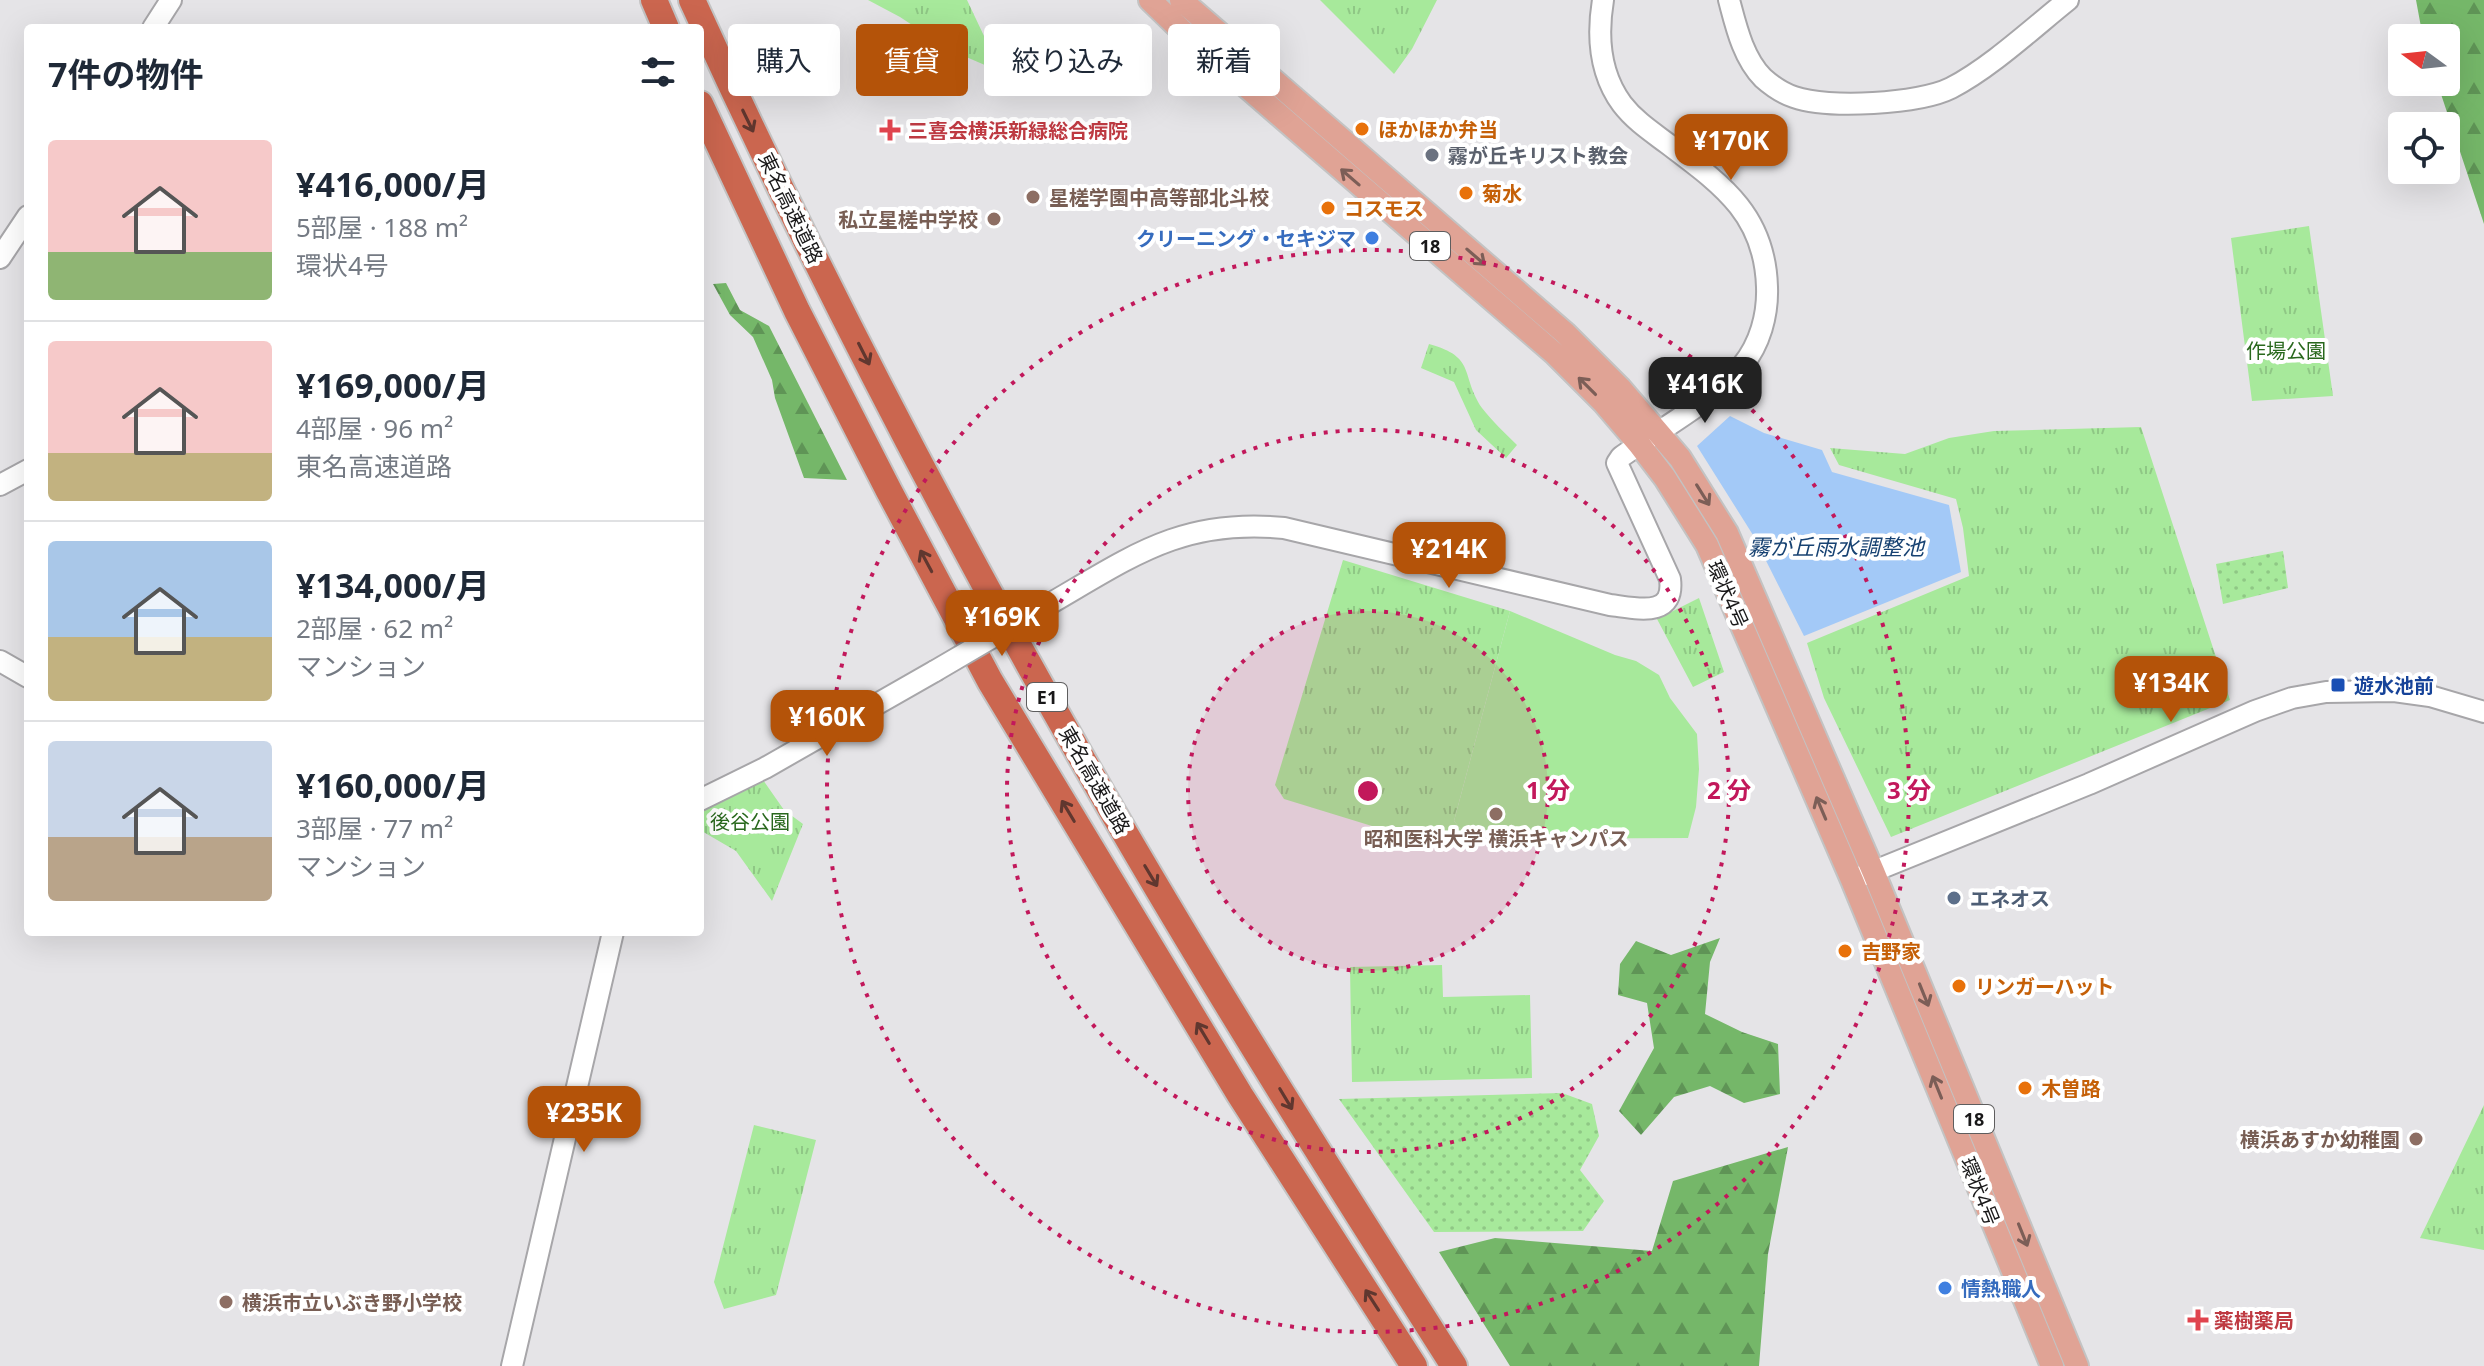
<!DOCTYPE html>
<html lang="ja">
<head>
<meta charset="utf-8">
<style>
	:root { --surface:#fff; --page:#f6f6f7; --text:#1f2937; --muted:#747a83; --line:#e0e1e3; --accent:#b45309 }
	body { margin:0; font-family:"Noto Sans","Noto Sans JP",sans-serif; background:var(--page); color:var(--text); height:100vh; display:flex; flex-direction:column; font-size:30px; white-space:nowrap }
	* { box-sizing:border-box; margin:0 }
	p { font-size:26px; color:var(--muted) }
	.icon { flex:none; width:44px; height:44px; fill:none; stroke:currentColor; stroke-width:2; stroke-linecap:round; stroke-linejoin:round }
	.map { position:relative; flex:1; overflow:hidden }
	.details { position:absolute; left:24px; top:24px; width:680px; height:912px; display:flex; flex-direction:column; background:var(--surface); border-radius:8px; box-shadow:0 8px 32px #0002 }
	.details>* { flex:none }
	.guide { position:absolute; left:728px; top:24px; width:760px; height:72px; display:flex; gap:16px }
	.needle { width:52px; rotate:285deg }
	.fabs { position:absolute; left:2388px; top:24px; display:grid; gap:16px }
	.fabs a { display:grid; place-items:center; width:72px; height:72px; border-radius:8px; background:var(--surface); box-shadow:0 8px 32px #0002; font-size:40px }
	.price { position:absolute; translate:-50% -68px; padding:0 18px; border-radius:16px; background:var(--accent); color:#fff; font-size:26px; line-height:52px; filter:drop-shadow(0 2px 4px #0008) }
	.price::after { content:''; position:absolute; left:50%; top:48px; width:24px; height:18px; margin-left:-12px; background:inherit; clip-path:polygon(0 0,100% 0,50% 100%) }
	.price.current { background:#222; color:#fff }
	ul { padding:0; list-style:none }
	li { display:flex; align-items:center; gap:24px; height:200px; padding:0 24px }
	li+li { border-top:2px solid var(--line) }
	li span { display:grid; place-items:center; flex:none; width:224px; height:160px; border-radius:8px; color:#555 }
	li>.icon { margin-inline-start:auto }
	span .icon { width:96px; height:96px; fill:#fffc; stroke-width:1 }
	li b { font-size:34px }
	h2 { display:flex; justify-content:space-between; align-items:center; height:96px; padding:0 24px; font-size:34px }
	.chip { padding:0 28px; border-radius:8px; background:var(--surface); box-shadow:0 8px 32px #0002; font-size:28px; line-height:72px }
	.chip.current { background:var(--accent); color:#fff }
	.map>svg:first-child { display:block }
</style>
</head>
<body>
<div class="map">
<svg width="2484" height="1366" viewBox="0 0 2484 1366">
	<defs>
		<pattern id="grass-dots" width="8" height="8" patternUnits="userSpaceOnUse" patternTransform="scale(2)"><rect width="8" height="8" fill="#a7e99b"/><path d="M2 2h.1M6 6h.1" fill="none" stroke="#8fc785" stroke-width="1.8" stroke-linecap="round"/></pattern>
		<pattern id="forest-firs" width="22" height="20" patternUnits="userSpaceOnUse" patternTransform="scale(2)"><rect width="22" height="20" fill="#75b769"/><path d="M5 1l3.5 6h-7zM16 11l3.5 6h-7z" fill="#5f9456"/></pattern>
		<pattern id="park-tufts" width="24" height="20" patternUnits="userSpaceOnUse" patternTransform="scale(2)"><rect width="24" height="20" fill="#a7e99b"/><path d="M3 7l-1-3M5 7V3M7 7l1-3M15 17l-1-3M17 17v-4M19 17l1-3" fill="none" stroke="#8fc785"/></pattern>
	</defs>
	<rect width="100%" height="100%" fill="#e5e4e7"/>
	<path fill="url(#grass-dots)" d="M2283 551 2288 588 2223 604 2216 564Z
		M1562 1093 1592 1104 1599 1136 1580 1170 1604 1201 1583 1231 1434 1232 1339 1099Z"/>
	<path fill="url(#forest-firs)" d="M2416 0H2484V224L2437 82H2446V38H2423Z
		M726 283 740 310 769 326 847 480 804 478 775 398 772 380 753 337 730 315 713 284Z
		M1720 938 1710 962 1705 1014 1742 1032 1778 1044 1780 1094 1744 1103 1710 1086 1674 1097 1641 1135 1619 1111 1654 1048 1647 1003 1618 995 1620 964 1636 941 1671 955Z
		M1788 1147 1768 1254 1759 1366H1510L1439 1252 1495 1238 1652 1251 1673 1181Z"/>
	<path fill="url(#park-tufts)" d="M868 0H967L1001 72 950 50 900 17Z
		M1320 0H1437L1412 49 1394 74Z
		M2309 226 2333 396 2252 401 2231 238Z
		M1429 344C1477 357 1460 375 1482 408 1492 421 1505 433 1517 445L1506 458 1476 430 1454 382 1421 368Z
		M2141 427 2230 700 1891 837 1824 698 1807 643 1969 576 1963 528 1956 499 1839 465 1830 448 1905 454 1949 438 1994 431Z
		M1343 560 1510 611 1454 821 1469 839H1442L1424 842 1284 799 1275 785Z
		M1699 598 1724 672 1693 687 1657 619Z
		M761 777 784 810 803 824 772 901 736 851 700 830V806Z
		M1442 965 1443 997 1530 995 1532 1078 1352 1082 1350 967Z
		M2484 1105V1250L2420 1238Z
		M754 1125 816 1140 776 1295 724 1309 714 1282Z"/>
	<path fill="#a7e99b" d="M1510 611 1615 655 1636 661 1659 675 1670 698 1697 734 1699 769 1696 807 1688 838 1469 839 1454 821Z"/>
	<path fill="#a3c9f7" d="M1730 416 1764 433 1822 450 1832 472 1949 505 1961 572 1804 636 1753 535 1697 446Z"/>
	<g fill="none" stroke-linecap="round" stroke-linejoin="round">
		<defs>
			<path id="secondary" d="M1729 0C1736 26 1743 58 1763 78 1772 86 1782 93 1794 97 1828 109 1919 104 1951 88 1990 68 2033 28 2068 0
				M153 28 171 0
				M0 258 28 216
				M0 485 28 470
				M1046 606C1131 557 1181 518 1284 528L1610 605C1636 608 1675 619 1670 579L1617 463 1621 457C1657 431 1715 400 1742 366 1760 344 1768 315 1767 287 1765 214 1721 184 1668 144 1652 132 1635 121 1622 104 1600 74 1597 36 1603 0
				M0 661 28 677
				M700 800 765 768 935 671
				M1852 880 2089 784 2255 711 2292 698 2326 692 2394 691 2430 696 2484 712
				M512 1366 613 932"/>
			<path id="primary" d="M1150 0 1180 29 1555 354 1604 403 1639 444 1665 478 1707 545 1852 880 2052 1366
				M1181 0 1565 333 1620 388 1680 458 1727 533 1873 871 2077 1366"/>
			<path id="highway" d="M654 0 666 28
				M692 0C820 281 964 556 1119 823 1226 1007 1340 1187 1454 1366
				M700 104 797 311 889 491 990 681 1240 1095 1414 1366"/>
		</defs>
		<use href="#secondary" stroke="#a7a6a9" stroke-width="24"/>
		<use href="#primary" stroke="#c3c3c3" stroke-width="26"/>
		<use href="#highway" stroke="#c3c3c3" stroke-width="30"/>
		<use href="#secondary" stroke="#fff" stroke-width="20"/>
		<use href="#primary" stroke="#e0a395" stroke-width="22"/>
		<use href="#highway" stroke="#cb664f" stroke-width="26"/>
		<defs>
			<path id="secondary-bridge" d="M935 671 1046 606"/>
		</defs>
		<use href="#secondary-bridge" stroke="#a7a6a9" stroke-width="24" stroke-linecap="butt"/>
		<use href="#secondary-bridge" stroke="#fff" stroke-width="20"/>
	</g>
	<defs><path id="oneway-shaft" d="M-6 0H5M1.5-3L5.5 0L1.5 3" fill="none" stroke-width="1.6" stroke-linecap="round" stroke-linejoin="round" transform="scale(2)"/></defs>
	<g stroke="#60372f">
		<use href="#oneway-shaft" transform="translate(748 121) rotate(64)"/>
		<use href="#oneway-shaft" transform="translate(864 354) rotate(63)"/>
		<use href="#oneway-shaft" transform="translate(926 561) rotate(-118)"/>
		<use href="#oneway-shaft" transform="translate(1068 811) rotate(-121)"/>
		<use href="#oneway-shaft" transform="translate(1151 876) rotate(59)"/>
		<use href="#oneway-shaft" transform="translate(1203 1033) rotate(-121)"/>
		<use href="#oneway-shaft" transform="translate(1286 1099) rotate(59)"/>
		<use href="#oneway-shaft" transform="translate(1372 1300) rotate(-123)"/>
	</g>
	<g stroke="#7c5e57">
		<use href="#oneway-shaft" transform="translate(1350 177) rotate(-139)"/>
		<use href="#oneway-shaft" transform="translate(1476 257) rotate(41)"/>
		<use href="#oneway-shaft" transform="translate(1587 386) rotate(-135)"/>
		<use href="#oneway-shaft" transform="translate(1703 495) rotate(58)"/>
		<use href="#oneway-shaft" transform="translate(1821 808) rotate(-113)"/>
		<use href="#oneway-shaft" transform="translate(1924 995) rotate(68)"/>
		<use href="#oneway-shaft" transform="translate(1937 1087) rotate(-112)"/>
		<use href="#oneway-shaft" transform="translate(2023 1235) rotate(68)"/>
	</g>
	<circle cx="1368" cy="791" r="180" fill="#c2185b" fill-opacity=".12"/>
	<g fill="none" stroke="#c2185b" stroke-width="4" stroke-dasharray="4 8">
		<circle cx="1368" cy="791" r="180"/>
		<circle cx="1368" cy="791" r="361"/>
		<circle cx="1368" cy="791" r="541"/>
	</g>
	<g fill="#e8710a" stroke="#fff" stroke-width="3">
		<circle cx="1362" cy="129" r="8"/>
		<circle cx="1466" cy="193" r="8"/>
		<circle cx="1328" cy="208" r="8"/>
		<circle cx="1845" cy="951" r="8"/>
		<circle cx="1959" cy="986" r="8"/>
		<circle cx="2025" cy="1088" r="8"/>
	</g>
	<g fill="#e0444e" stroke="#fff" stroke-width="3">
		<path d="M886 118h8v8h8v8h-8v8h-8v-8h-8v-8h8z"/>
		<path d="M2194 1308h8v8h8v8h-8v8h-8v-8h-8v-8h8z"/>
	</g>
	<circle fill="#6b7280" stroke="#fff" stroke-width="3" cx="1432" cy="155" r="8"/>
	<g fill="#8d6e63" stroke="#fff" stroke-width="3">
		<circle cx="1033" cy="197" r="8"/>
		<circle cx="994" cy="219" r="8"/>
		<circle cx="1496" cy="814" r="8"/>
		<circle cx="2416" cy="1139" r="8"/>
		<circle cx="226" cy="1302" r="8"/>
	</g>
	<g fill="#3f7fe0" stroke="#fff" stroke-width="3">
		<circle cx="1372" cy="238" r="8"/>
		<circle cx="1945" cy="1288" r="8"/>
	</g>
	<rect fill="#1a4fb4" stroke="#fff" stroke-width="3" x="2330" y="677" width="16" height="16" rx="4"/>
	<circle fill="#5c6f8a" stroke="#fff" stroke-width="3" cx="1954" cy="898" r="8"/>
	<g text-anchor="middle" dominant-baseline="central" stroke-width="8" stroke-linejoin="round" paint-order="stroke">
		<g fill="#fff" stroke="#5e5d5e" stroke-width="2">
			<rect x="1410" y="232" width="40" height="28" rx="6"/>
			<rect x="1027" y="683" width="40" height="28" rx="6"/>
			<rect x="1954" y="1105" width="40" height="28" rx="6"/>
		</g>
		<g font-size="18" font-weight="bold" fill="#191819">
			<text x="1430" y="246">18</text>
			<text x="1047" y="697">E1</text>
			<text x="1974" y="1119">18</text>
		</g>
		<g font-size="20" font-weight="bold" fill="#c56008" stroke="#fff" text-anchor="start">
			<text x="1378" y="129">ほかほか弁当</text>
			<text x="1482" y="193">菊水</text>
			<text x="1344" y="208">コスモス</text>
			<text x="1861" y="951">吉野家</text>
			<text x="1975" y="986">リンガーハット</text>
			<text x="2041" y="1088">木曽路</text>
		</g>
		<g font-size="20" font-weight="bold" fill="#be3a42" stroke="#fff" text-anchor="start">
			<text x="908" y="130">三喜会横浜新緑総合病院</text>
			<text x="2214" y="1320">薬樹薬局</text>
		</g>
		<g font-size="20" font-weight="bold" fill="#5b616d" stroke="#fff" text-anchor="start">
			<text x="1448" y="155">霧が丘キリスト教会</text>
		</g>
		<g font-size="20" font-weight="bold" fill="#785e54" stroke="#fff" text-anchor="start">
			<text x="1049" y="197">星槎学園中高等部北斗校</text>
			<text x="978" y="219" text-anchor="end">私立星槎中学校</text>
			<text x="1496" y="838" text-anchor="middle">昭和医科大学 横浜キャンパス</text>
			<text x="2400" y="1139" text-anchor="end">横浜あすか幼稚園</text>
			<text x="242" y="1302">横浜市立いぶき野小学校</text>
		</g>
		<g font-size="20" fill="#191819" stroke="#fff">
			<text transform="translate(791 208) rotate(64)">東名高速道路</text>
			<text transform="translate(1728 594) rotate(66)">環状4号</text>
			<text transform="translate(1095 780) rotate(60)">東名高速道路</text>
			<text transform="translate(1980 1191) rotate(68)">環状4号</text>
		</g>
		<g font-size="20" font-weight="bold" fill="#366cbe" stroke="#fff" text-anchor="end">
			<text x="1356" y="238">クリーニング・セキジマ</text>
			<text x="1961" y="1288" text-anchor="start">情熱職人</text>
		</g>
		<g font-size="20" fill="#29681d" stroke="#fff">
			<text x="2286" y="350">作場公園</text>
			<text x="750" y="821">後谷公園</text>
		</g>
		<g font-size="20" font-weight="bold" fill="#164399" stroke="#fff" text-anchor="start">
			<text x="2354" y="685">遊水池前</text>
		</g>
		<g font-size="20" font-weight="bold" fill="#4e5e75" stroke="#fff" text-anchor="start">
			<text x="1970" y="898">エネオス</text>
		</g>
		<g font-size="22" font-style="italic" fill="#174272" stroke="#fff">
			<text x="1836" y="546">霧が丘雨水調整池</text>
		</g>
	</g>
	<circle cx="1368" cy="791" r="12" fill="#c2185b" stroke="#fff" stroke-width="4"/>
	<g font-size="24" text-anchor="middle" font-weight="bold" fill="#c2185b" stroke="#fff" stroke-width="8" stroke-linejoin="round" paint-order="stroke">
		<text x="1548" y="799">1 分</text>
		<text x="1729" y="799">2 分</text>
		<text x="1909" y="799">3 分</text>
	</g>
</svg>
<div class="fabs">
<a><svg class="needle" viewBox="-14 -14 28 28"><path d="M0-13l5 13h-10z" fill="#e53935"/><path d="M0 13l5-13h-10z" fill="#747a83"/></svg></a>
<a><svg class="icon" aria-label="locate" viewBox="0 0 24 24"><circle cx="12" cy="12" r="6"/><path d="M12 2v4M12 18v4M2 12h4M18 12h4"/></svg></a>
</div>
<b class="price" style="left:1731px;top:182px">¥170K</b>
<b class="price current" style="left:1705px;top:425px">¥416K</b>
<b class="price" style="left:1449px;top:590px">¥214K</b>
<b class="price" style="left:1002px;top:658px">¥169K</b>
<b class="price" style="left:2171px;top:724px">¥134K</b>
<b class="price" style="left:827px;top:758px">¥160K</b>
<b class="price" style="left:584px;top:1154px">¥235K</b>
<div class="guide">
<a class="chip">購入</a>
<a class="chip current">賃貸</a>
<a class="chip">絞り込み</a>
<a class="chip">新着</a>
</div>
<section class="details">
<h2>7件の物件<svg class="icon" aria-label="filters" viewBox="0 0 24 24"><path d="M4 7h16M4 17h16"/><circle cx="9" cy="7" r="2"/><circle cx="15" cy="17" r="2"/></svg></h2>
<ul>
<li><span style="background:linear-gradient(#f6c9c9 70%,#8fb573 0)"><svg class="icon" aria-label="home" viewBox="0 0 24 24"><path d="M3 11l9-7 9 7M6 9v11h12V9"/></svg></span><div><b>¥416,000/月</b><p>5部屋 · 188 m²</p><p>環状4号</p></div></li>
<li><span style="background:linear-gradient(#f6c9c9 70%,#c2b280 0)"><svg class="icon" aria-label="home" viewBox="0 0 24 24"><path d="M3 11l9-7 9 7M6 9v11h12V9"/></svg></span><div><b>¥169,000/月</b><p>4部屋 · 96 m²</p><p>東名高速道路</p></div></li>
<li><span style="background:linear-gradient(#a9c7e8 60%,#c2b280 0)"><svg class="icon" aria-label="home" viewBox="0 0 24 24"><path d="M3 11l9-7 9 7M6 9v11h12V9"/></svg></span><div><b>¥134,000/月</b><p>2部屋 · 62 m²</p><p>マンション</p></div></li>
<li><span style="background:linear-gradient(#c9d6e8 60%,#b9a48a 0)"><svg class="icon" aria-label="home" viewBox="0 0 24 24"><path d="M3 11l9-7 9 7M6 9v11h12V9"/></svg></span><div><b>¥160,000/月</b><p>3部屋 · 77 m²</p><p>マンション</p></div></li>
</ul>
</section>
</div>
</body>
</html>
